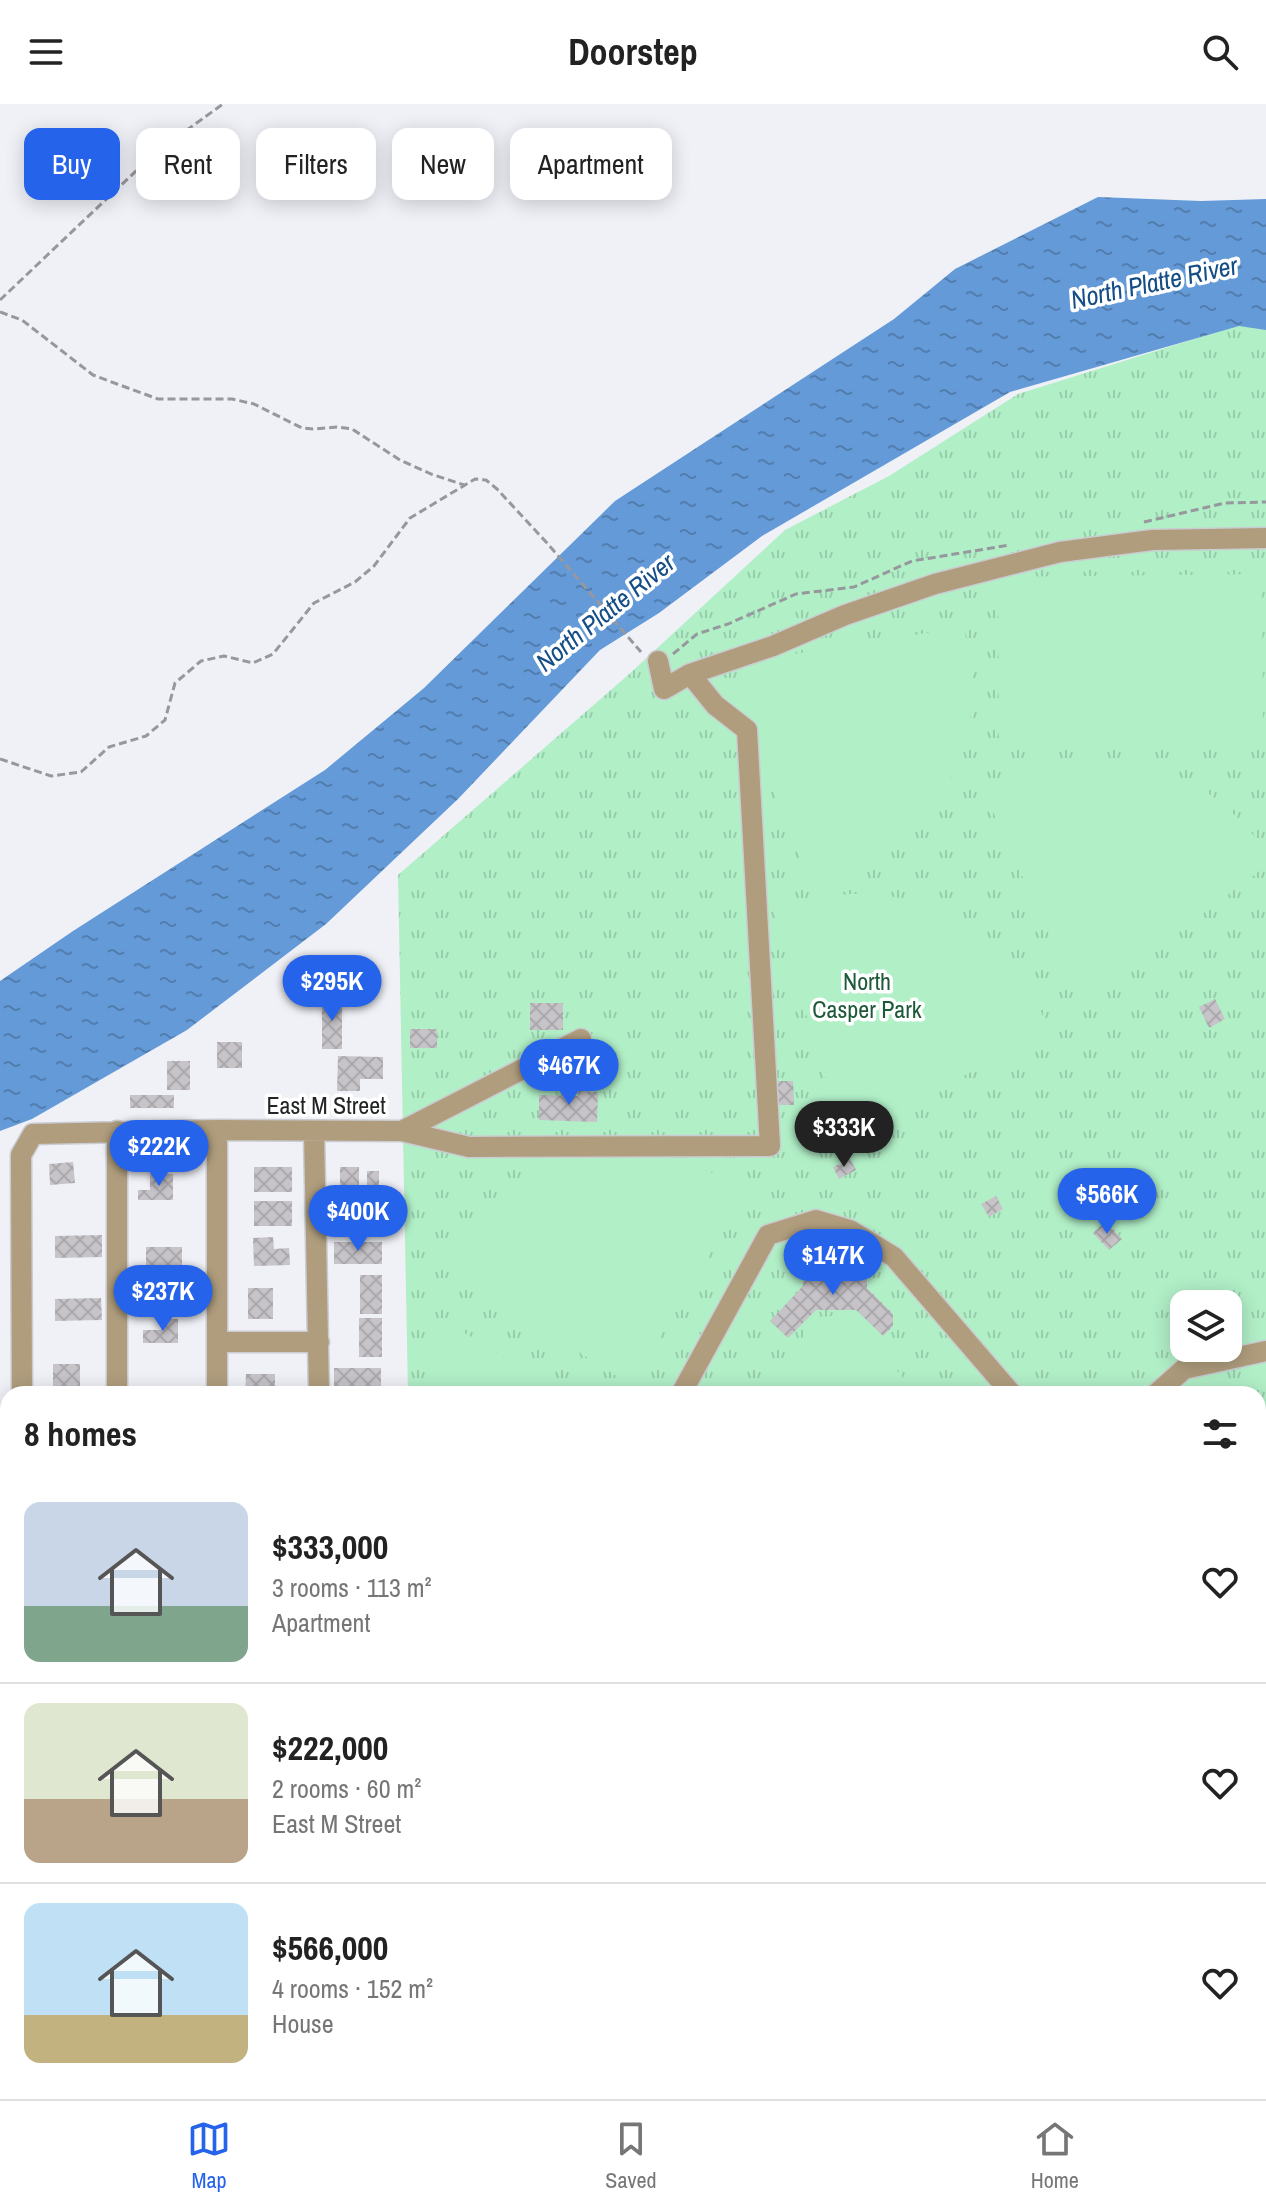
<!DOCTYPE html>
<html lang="en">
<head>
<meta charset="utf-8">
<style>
	:root { --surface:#fff; --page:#f6f6f6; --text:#222; --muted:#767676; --line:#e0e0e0; --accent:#2563eb }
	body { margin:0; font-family:"Archivo Narrow",sans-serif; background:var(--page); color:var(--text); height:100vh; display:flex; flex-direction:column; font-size:30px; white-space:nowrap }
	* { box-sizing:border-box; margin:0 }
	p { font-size:26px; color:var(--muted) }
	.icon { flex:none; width:44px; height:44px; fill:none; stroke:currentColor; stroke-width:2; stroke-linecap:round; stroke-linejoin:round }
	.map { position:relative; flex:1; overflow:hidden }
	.side { position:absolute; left:0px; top:1282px; width:1266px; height:714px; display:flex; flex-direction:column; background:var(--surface); border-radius:24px 24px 0 0; box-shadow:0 4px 20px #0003 }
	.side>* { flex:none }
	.banner { position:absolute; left:24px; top:24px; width:800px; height:72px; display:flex; gap:16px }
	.controls { position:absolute; left:1170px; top:1186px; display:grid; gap:16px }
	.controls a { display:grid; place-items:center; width:72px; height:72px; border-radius:16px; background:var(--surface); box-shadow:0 4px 20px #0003; font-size:40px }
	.price { position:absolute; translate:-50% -68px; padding:0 18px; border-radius:28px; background:var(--accent); color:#fff; font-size:26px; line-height:52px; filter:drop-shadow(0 2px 4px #0008) }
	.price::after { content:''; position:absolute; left:50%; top:48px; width:24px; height:18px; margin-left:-12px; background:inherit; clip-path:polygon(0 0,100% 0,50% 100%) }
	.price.active { background:#222; color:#fff }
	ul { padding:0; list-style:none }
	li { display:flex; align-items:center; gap:24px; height:200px; padding:0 24px }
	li+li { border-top:2px solid var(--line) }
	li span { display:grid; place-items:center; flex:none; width:224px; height:160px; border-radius:16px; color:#555 }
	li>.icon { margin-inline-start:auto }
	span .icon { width:96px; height:96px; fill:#fffc; stroke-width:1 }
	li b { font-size:34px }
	h2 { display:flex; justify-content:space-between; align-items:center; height:96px; padding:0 24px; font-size:34px }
	.chip { padding:0 28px; border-radius:16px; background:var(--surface); box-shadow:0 4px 20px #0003; font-size:28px; line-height:72px }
	.chip.active { background:var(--accent); color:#fff }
	header { display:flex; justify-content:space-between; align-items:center; height:104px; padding:0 24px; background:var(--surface); font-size:36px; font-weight:700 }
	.tab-bar { display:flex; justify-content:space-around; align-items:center; height:112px; border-top:2px solid var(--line); background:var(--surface); font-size:22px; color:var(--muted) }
	.tab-bar a { display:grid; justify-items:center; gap:4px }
	.tab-bar .active { color:var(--accent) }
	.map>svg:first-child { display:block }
</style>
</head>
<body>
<header><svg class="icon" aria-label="menu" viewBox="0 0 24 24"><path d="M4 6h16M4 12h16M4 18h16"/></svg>Doorstep<svg class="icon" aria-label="search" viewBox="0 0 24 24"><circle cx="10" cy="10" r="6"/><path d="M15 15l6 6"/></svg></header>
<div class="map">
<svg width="1266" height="1995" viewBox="0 0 1266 1995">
	<defs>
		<pattern id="park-tufts" width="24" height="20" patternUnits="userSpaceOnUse" patternTransform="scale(2)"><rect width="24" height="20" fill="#b1efc7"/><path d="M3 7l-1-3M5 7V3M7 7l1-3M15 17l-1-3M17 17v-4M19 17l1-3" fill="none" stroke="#98cdab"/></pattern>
		<pattern id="water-ripples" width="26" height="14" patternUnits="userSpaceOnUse" patternTransform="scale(2)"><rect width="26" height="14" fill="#649ad8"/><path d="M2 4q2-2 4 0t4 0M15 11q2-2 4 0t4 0" fill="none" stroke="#527daf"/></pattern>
		<pattern id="building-cross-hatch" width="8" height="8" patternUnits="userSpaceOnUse" patternTransform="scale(2)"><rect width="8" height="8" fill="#c7c4c9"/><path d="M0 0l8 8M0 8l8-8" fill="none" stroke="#aba8ac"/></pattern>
	</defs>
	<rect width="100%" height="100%" fill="#eff1f7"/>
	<path fill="#f5e0ef" d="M679 1988H1121V1995H679Z"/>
	<path fill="url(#park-tufts)" fill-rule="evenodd" d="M1239 221 1266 224V1553H1258V1290H408L398 771 627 572 785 426 889 372 1018 290ZM1184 1200H1228V1244H1184Z"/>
	<path fill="#b1efc7" d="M1262 470 1263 635 999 638 998 473Z
		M964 523C969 552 975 581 971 610 963 678 914 739 853 767 840 773 825 776 811 780 798 745 740 608 746 579 748 572 754 563 758 557 826 543 895 535 964 523Z
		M1079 653C1143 654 1199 671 1243 720 1250 728 1263 739 1266 750 1266 754 1266 758 1266 762L1141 856 1113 881 1068 872 983 686C1018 665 1038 659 1079 653Z
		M849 790C862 790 874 790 887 792 935 797 994 834 1022 874 1035 891 1042 910 1050 929L864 1021 837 1011 774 805 815 794Z
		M647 1048C683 1056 716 1067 747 1089L637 1269 618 1273 443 1162C451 1145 460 1128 473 1114 495 1090 546 1057 579 1052 601 1049 625 1050 647 1048Z
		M850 1211 917 1290H761L817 1213Z
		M452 1221 563 1290H418L434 1247Z
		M178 1988H679V1995H178Z"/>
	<path fill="url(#water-ripples)" d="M1098 93 1201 97 1266 95V226L1239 222 1010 288 762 432 659 509 600 546 458 695 326 820 187 926 32 1015 0 1027V877L73 827 325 666 424 584 615 397 894 215 955 165Z"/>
	<path fill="url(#building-cross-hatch)" d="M322 893H342V945H322Z
		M1215 895 1225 915 1209 924 1199 903Z
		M530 899H563V926H530Z
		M410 925H437V944H410Z
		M217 938H242V964H217Z
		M338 952 383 953V975H360V987H337Z
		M167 957H190V986H167Z
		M776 977H793L794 1001H776Z
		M578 987 598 988 597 1018 539 1016V991L578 992Z
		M130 991H174V1004H130Z
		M850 1055 856 1066 839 1075 833 1063Z
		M73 1058 75 1079 50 1081 49 1060Z
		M254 1063H292V1088H254Z
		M340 1063H359V1096H340Z
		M367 1067H379V1097H367Z
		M150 1070H173V1096H138V1086H150Z
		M996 1092 1003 1105 989 1113 981 1100Z
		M254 1097H292V1122H254Z
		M1105 1117 1122 1135 1109 1146 1093 1129Z
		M102 1131V1153L55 1154V1132Z
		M273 1133 274 1145 289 1144 290 1161 254 1162 253 1134Z
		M334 1138H382V1160H334Z
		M146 1143H182V1164H146Z
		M804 1159 867 1160V1184L893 1210V1222L883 1232 856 1206H816L788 1234 770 1217 803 1182Z
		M360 1171H382V1210H360Z
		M248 1184H273V1215H248Z
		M101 1194 102 1216 55 1217V1195Z
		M359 1214H382V1253H359Z
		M161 1215H178V1239H143V1226H161Z
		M53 1260H80V1285H53Z
		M334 1264H381V1286H334Z
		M246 1270H275V1290H245Z
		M1258 1629H1266V1777H1258Z
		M1258 1903H1266V1970H1258Z
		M1258 1976H1266V1995H1243V1988H1258Z
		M67 1988H176V1992H173V1995H111V1992H101V1995H67Z"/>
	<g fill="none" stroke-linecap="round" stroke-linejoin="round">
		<defs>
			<path id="minor" d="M690 570 773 542 845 511 935 480 1060 448 1152 436 1266 434
				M402 1027 581 935
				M314 1028 319 1290
				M217 1238H319
				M22 1290 21 1051 33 1030 217 1026 402 1027 469 1043 770 1042 747 626 715 601 690 570 664 585 658 557
				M117 1290V1027
				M217 1290V1026
				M681 1290 768 1131 816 1116 850 1126 894 1153 1012 1290
				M1156 1290 1184 1265 1266 1247
				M1258 1480 1266 1484
				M0 1531H8
				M1258 1575H1266
				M23 1988V1995
				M697 1988V1995
				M740 1990 821 1989 834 1995
				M883 1995 885 1988"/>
		</defs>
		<use href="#minor" stroke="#caccd1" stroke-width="23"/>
		<path stroke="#97989d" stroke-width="3" stroke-dasharray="8 4" stroke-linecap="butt" d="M0 196 155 49 223 0
			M0 208 22 216 93 271 117 280 158 295H232L254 300 302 324 313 325 337 323 352 325 400 356 431 370 464 381
			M1144 418 1225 399 1266 398
			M673 550 697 530 728 520 796 490 854 483 912 457 1010 441
			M0 655 51 672 81 668 109 643 146 632 165 616 175 579 201 557 224 552 253 559 273 550 314 499 355 478 374 462 410 414 475 375 486 376 497 385 547 439 641 548"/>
		<use href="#minor" stroke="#af9d7d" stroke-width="20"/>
	</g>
	<g text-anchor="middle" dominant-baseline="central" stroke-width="7" stroke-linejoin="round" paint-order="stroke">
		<g font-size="24" fill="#1c5938" stroke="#fff">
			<text x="867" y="877">North<tspan x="867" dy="28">Casper Park</tspan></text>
		</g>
		<g font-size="24" fill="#232426" stroke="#fff">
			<text x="326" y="1001">East M Street</text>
		</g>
		<g font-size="26" font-style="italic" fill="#154d86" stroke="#fff">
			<text transform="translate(1154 178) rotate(-12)">North Platte River</text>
			<text transform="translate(605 508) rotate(-39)">North Platte River</text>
		</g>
	</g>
</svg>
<div class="controls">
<a><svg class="icon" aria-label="layers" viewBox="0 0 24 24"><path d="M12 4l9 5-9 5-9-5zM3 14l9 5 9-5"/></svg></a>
</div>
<b class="price" style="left:332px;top:919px">$295K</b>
<b class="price" style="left:569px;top:1003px">$467K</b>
<b class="price active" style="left:844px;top:1065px">$333K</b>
<b class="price" style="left:159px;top:1084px">$222K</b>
<b class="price" style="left:1107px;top:1132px">$566K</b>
<b class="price" style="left:358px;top:1149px">$400K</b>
<b class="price" style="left:833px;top:1193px">$147K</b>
<b class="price" style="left:163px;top:1229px">$237K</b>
<div class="banner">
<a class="chip active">Buy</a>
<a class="chip">Rent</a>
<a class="chip">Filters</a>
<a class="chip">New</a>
<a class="chip">Apartment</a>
</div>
<section class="side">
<h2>8 homes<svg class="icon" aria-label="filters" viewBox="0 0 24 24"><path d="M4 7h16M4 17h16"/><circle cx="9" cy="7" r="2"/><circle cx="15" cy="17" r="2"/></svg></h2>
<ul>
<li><span style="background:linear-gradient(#c9d6e8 65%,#7fa58c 0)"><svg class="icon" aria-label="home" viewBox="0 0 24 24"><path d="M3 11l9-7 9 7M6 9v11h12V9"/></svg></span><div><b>$333,000</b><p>3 rooms · 113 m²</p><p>Apartment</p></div><svg class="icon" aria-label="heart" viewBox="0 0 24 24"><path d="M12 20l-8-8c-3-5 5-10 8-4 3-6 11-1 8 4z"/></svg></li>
<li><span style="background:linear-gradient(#dfe7d0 60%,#b9a48a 0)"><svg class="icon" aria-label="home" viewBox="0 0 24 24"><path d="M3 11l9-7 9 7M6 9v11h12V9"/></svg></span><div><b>$222,000</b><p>2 rooms · 60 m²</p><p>East M Street</p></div><svg class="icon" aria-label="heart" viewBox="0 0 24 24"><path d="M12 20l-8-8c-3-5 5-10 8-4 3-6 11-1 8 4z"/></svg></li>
<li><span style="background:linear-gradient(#bfe0f5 70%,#c2b280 0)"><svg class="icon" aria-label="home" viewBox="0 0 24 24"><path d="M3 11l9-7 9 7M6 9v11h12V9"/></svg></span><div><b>$566,000</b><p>4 rooms · 152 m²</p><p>House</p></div><svg class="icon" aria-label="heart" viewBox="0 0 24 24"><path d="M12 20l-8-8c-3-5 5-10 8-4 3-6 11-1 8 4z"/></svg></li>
</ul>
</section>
</div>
<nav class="tab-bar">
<a class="active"><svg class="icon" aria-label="map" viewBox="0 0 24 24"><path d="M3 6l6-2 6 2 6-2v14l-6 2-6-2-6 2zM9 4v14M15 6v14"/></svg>Map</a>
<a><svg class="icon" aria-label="saved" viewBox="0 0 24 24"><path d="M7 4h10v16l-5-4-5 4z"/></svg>Saved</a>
<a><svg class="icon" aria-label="home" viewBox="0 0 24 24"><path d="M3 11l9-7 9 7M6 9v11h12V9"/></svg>Home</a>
</nav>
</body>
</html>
